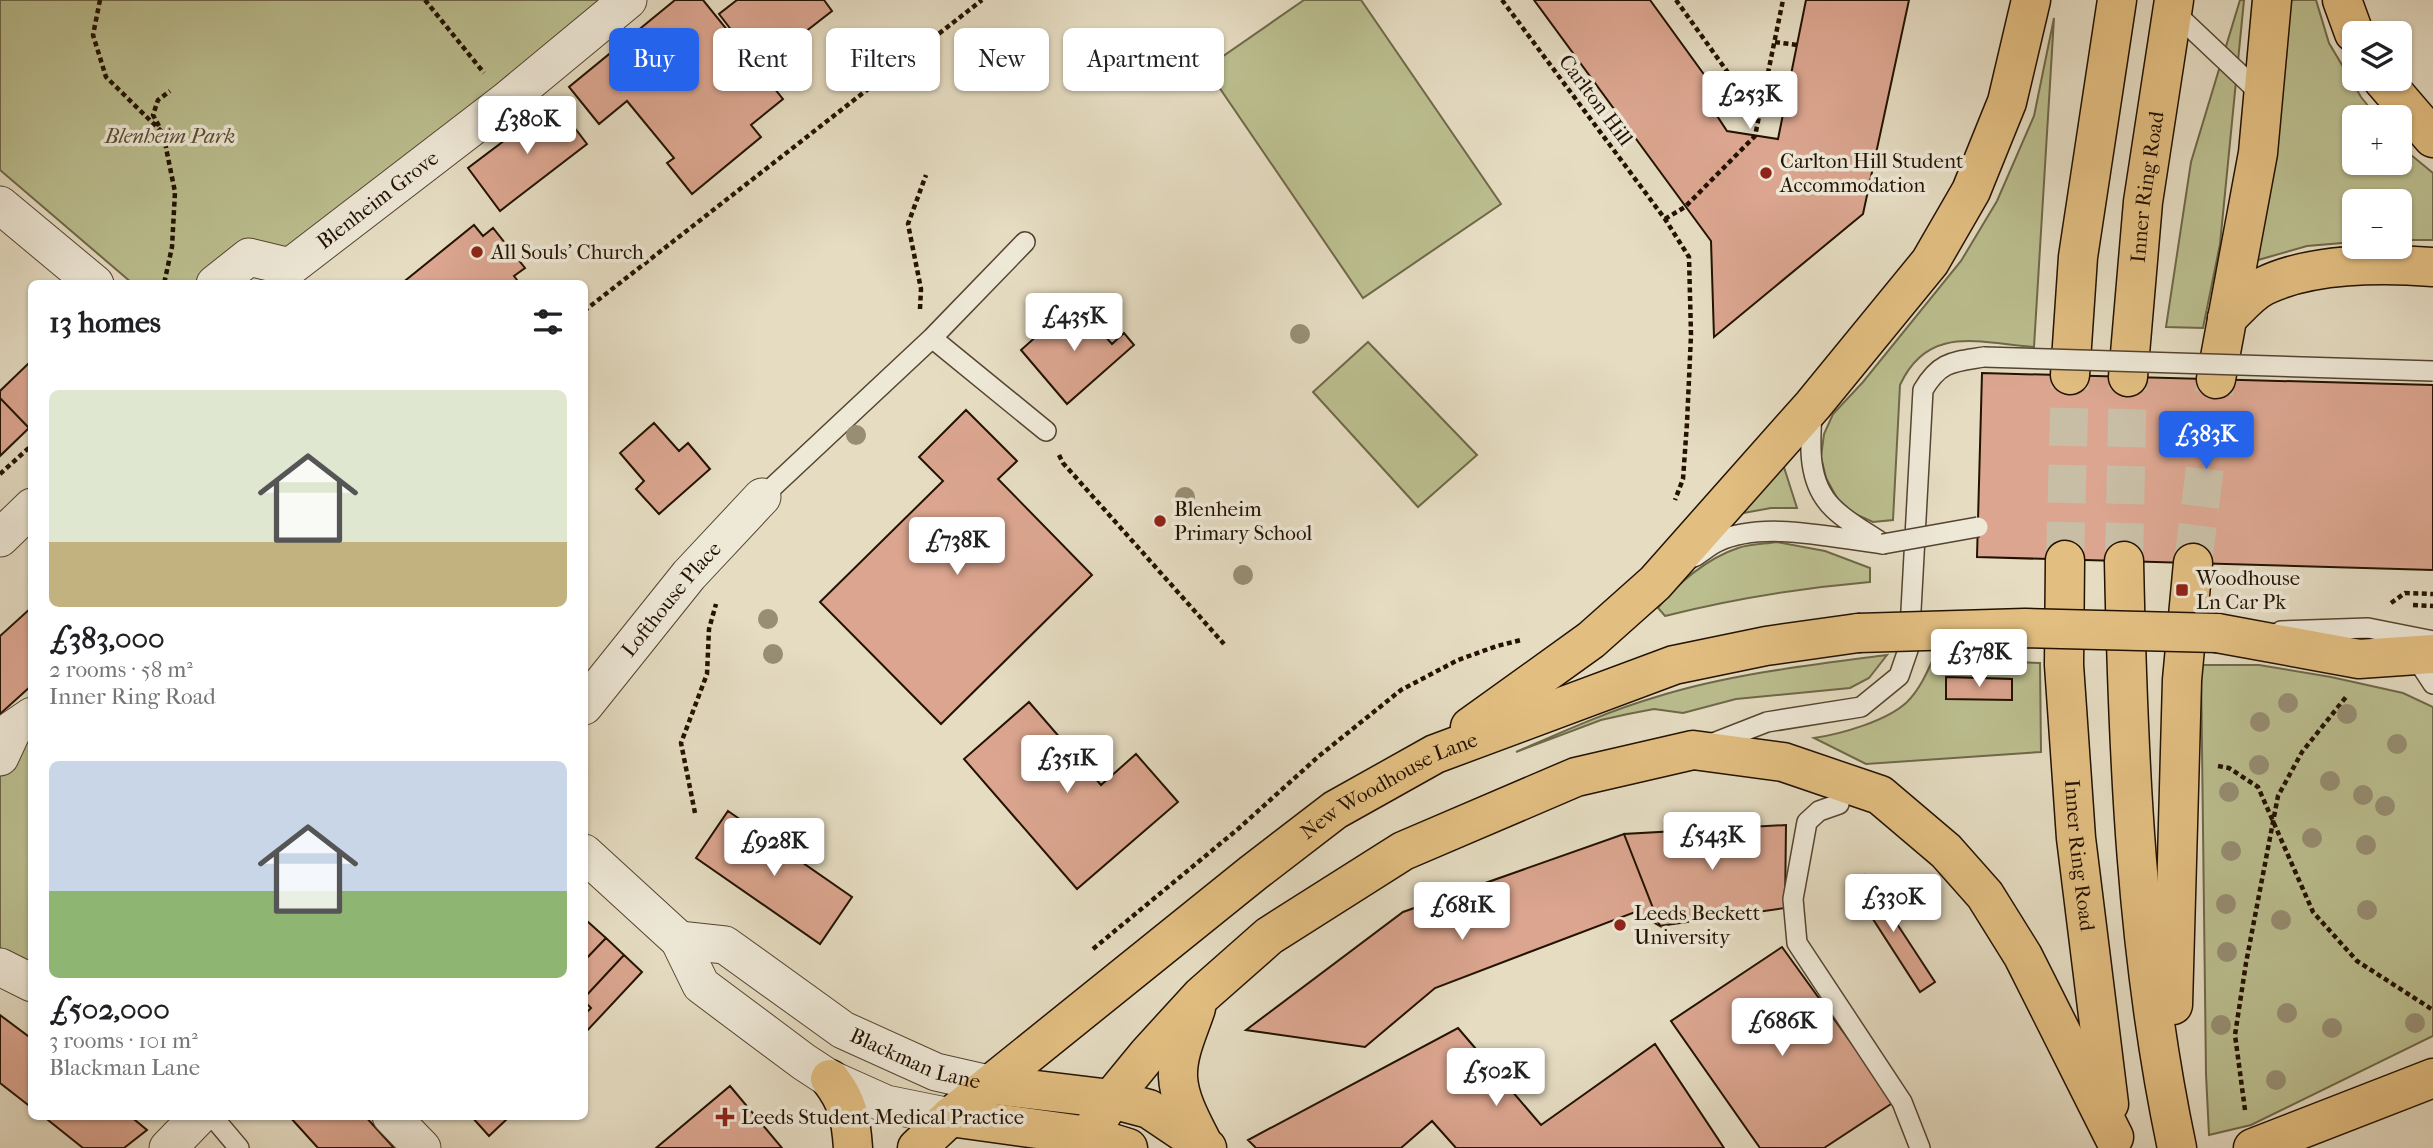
<!DOCTYPE html>
<html lang="en">
<head>
<meta charset="utf-8">
<style>
	:root { --surface:#fff; --page:#f6f6f6; --text:#202124; --muted:#757577; --accent:#2563eb }
	body { margin:0; font-family:"IM FELL French Canon",serif; background:var(--page); color:var(--text); height:100vh; display:flex; flex-direction:column; font-size:26px; white-space:nowrap }
	* { box-sizing:border-box; margin:0 }
	p { font-size:23px; color:var(--muted) }
	.icon { flex:none; width:38px; height:38px; fill:none; stroke:currentColor; stroke-width:2; stroke-linecap:round; stroke-linejoin:round }
	.map { position:relative; flex:1; overflow:hidden }
	.panel { position:absolute; left:28px; top:280px; width:560px; height:840px; display:flex; flex-direction:column; background:var(--surface); border-radius:10px; box-shadow:0 2px 5px #0004 }
	.panel>* { flex:none }
	.hud { position:absolute; left:609px; top:28px; width:665px; height:63px; display:flex; gap:14px }
	.tools { position:absolute; left:2342px; top:21px; display:grid; gap:14px }
	.tools a { display:grid; place-items:center; width:70px; height:70px; border-radius:10px; background:var(--surface); box-shadow:0 2px 5px #0004; font-size:35px }
	.price { position:absolute; translate:-50% -60px; padding:0 16px; border-radius:7px; background:#fff; color:#222; font-size:23px; line-height:46px; filter:drop-shadow(0 2px 4px #0008) }
	.price::after { content:''; position:absolute; left:50%; top:42px; width:21px; height:16px; margin-left:-10px; background:inherit; clip-path:polygon(0 0,100% 0,50% 100%) }
	.price.active { background:var(--accent); color:#fff }
	ul { padding:0; list-style:none }
	li { display:grid; align-content:center; gap:14px; height:371px; padding:0 21px }
	li span { display:grid; place-items:center; height:217px; border-radius:10px; color:#555 }
	li>.icon { margin-inline-start:auto }
	span .icon { width:126px; height:126px; fill:#fffc; stroke-width:1 }
	li b { font-size:30px }
	h2 { display:flex; justify-content:space-between; align-items:center; height:84px; padding:0 21px; font-size:30px }
	.tag { padding:0 24px; border-radius:10px; background:var(--surface); box-shadow:0 2px 5px #0004; font-size:24px; line-height:63px }
	.tag.active { background:var(--accent); color:#fff }
	.map>svg:first-child { display:block }
</style>
</head>
<body>
<div class="map">
<svg width="2433" height="1148" viewBox="0 0 2433 1148">
	<rect width="100%" height="100%" fill="#e5dcc2"/>
	<filter id="stains"><feTurbulence type="fractalNoise" baseFrequency=".00286" numOctaves="4"/><feColorMatrix values="0 0 0 0 .2 0 0 0 0 .09 0 0 0 0 .02 0 0 0 .5 -.17"/></filter>
	<radialGradient id="worn" r=".72"><stop offset=".6" stop-color="#630" stop-opacity="0"/><stop offset="1" stop-color="#630" stop-opacity=".3"/></radialGradient>
	<path fill="#bbbe8f" stroke="#6f6848" stroke-width="2" fill-rule="evenodd" d="M0 0H601L286 261 197 283H132L0 170Z
		M1304 0H1361L1501 204 1363 298 1206 68Z
		M2240 0H2244L2220 244 2203 328 2166 327 2191 162Z
		M2284 0H2316L2329 43 2361 97 2377 117H2354V163H2399V145L2433 173V240H2399V201H2354V242L2307 246 2251 262Z
		M2054 18 2034 347C1980 343 1928 324 1900 385L1893 520 1873 522 1853 513 1837 498 1826 478 1821 457 1824 434 1833 414 1863 382 1961 261 1997 201 2034 116Z
		M1368 342 1477 455 1418 507 1313 392Z
		M1782 461 1797 508H1771L1738 514Z
		M1777 542 1825 551 1870 568V582C1800 588 1733 599 1665 616L1658 608C1677 583 1708 558 1738 548 1750 544 1765 544 1777 542Z
		M1887 655 1869 678 1850 688 1736 699 1683 713 1654 709 1628 714 1601 720 1516 752C1562 732 1608 711 1656 697 1730 674 1810 665 1887 655Z
		M1933 659 2040 663 2041 752 1866 764 1814 738C1841 734 1887 721 1907 702 1919 690 1926 675 1933 659ZM1947 677 2012 679V699H1946Z
		M2201 665H2259L2331 677 2403 693 2433 707V1036L2251 1125 2209 1135 2206 1074Z
		M31 722V980L0 964V768Z"/>
	<path fill="#dba58f" stroke="#231200" stroke-width="2" d="M675 0H703L783 99 751 125 761 137 692 194 667 163 674 158 627 101 599 124 569 87Z
		M737 0H824L832 11 760 67 719 14Z
		M1534 0H1650L1716 91 1706 99 1727 131 1778 139 1806 0H1909L1863 214 1714 337 1711 241Z
		M555 102 587 144 500 211 468 168Z
		M474 225 483 236 493 228 525 268 514 276 520 284H401Z
		M1075 302 1112 344 1124 333 1134 345 1067 404 1021 350Z
		M32 360V426L29 428 0 398V391Z
		M1982 373 2433 385V570L1977 557Z
		M0 398 29 428 0 456Z
		M966 410 1017 461 998 479 1092 575 941 724 820 602 943 481 919 457Z
		M654 423 679 451 688 443 710 469 659 514 636 489 644 481 620 453Z
		M32 607V685L0 714V636Z
		M1946 677 2012 679V700L1946 699Z
		M1029 702 1101 785 1136 754 1178 802 1077 889 964 759Z
		M728 811 852 897 820 944 696 858Z
		M1786 825 1785 908 1660 926 1624 834Z
		M1624 834 1660 926 1635 912 1435 988 1365 1047 1246 1030 1403 912Z
		M1865 875 1935 982 1920 992 1851 885Z
		M587 921 606 938 584 961V924Z
		M606 938 624 955 584 998V961Z
		M1782 947 1894 1102 1824 1148H1760L1671 1021Z
		M624 955 642 972 584 1034V1015L591 1008 584 1001V998Z
		M0 1015 32 1039V1108L0 1083Z
		M1458 1028 1541 1125 1655 1044 1724 1148H1456L1432 1121 1401 1148H1256L1248 1140Z
		M1458 1028 1541 1125 1655 1044 1724 1148H1456L1432 1121 1401 1148H1256L1248 1140Z
		M730 1086 782 1148H656Z
		M43 1116H130L147 1130 124 1148H83Z
		M289 1116H365L394 1148H318Z
		M471 1116H510L489 1136Z"/>
	<g fill="none" stroke-linecap="round" stroke-linejoin="round">
		<path stroke="#c8bea5" stroke-width="38" stroke-dasharray="38 19" stroke-linecap="butt" d="M2065 560 2070 375
			M2124 561 2128 377
			M2193 563 2216 379"/>
		<defs>
			<path id="lane" d="M2172 10 2263 96
				M932 338 1046 431
				M1812 412C1810 444 1807 482 1832 507 1845 521 1866 532 1882 543
				M762 497 932 338 1025 242
				M1694 557C1702 552 1709 546 1717 542 1763 520 1833 538 1883 544
				M2281 631 2368 628 2433 641
				M2414 655 2433 684
				M1708 745 1767 722 1861 707 1899 676 1909 647 1923 390C1940 361 1953 362 1984 357
				M1839 804 1819 811 1807 822 1793 899 1797 943 1902 1102 1920 1148
				M212 1116 239 1148"/>
			<g id="street">
				<path d="M0 205 95 284"/>
				<path id="s1" d="M215 284 249 257 290 267 506 101 628 0"/>
				<path d="M0 538 32 507"/>
				<path id="s2" d="M584 706 689 575 762 497"/>
				<path d="M0 757 13 729 32 716"/>
				<path d="M584 853 679 940 701 985 804 1062 830 1079 886 1104 950 1117"/>
				<path id="s3" d="M679 940 725 945 843 1030 936 1072 993 1085"/>
				<path d="M0 967 32 983"/>
				<path d="M391 1116 422 1148"/>
				<path d="M168 1148 199 1116"/>
			</g>
			<g id="highway">
				<path d="M2342 0 2354 33"/>
				<path d="M2382 79 2433 138"/>
				<path d="M2227 318C2238 308 2250 293 2264 286 2311 263 2382 263 2433 267"/>
				<path d="M2070 375 2078 257 2117 0"/>
				<path id="s4" d="M2128 377 2143 202 2174 0"/>
				<path d="M2216 379 2258 153 2272 0"/>
				<path id="s5" d="M2065 560 2064 665 2076 838 2109 1104"/>
				<path d="M2124 561C2128 758 2136 955 2177 1148"/>
				<path d="M2217 633 2359 659 2433 654"/>
				<path d="M1470 727 1591 640 1655 583 1813 405 1930 262 1971 191 2007 102 2031 0"/>
				<path d="M2173 1005 2182 680 2193 563"/>
				<path d="M1196 1008C1189 1030 1177 1053 1178 1077 1179 1100 1193 1124 1203 1144"/>
				<path d="M830 1079C848 1102 851 1119 853 1148"/>
				<path d="M993 1085 1111 1099 1149 1109 1207 1148"/>
				<path d="M950 1117 1089 1136 1128 1148"/>
				<path d="M1089 1136 1111 1099 1148 1054 1201 996 1269 936 1403 851 1576 777 1693 750 1783 762 1880 795 1946 851 1985 895 2023 956 2114 1137"/>
				<path id="s6" d="M917 1148 950 1117 1253 873 1335 810 1435 754 1674 665 1766 646 1858 633"/>
				<path d="M2253 1148 2433 1078"/>
			</g>
		</defs>
		<use href="#lane" stroke="#544430" stroke-width="22"/>
		<use href="#street" stroke="#544430" stroke-width="39"/>
		<use href="#highway" stroke="#231200" stroke-width="41"/>
		<path stroke="#231200" stroke-width="4.5" stroke-dasharray="5 3.5" stroke-linecap="butt" d="M100 0 93 35 106 77 163 133 175 192 172 247 164 284
			M425 0 484 73
			M1502 0 1665 219 1689 257 1691 335 1687 423 1683 479 1675 500
			M1676 0 1759 116
			M1775 42 1797 45
			M159 126 153 115 158 100 170 91
			M1665 219 1685 207 1755 136 1783 0
			M920 309 921 289 908 224 926 175
			M584 311 982 0
			M1059 455 1063 463 1224 644
			M0 474 32 445
			M2391 603 2405 593 2433 594
			M2413 605 2433 606
			M2218 766 2229 768 2258 787 2313 912 2357 961 2433 1010
			M695 813 681 743 707 674 709 629 716 604
			M1093 949 1238 829 1319 756 1401 690 1458 660 1497 646 1521 640
			M2245 1110 2235 1035 2246 963 2278 796 2302 752 2346 697"/>
		<use href="#lane" stroke="#eee8d7" stroke-width="19"/>
		<use href="#street" stroke="#eee8d7" stroke-width="37"/>
		<use href="#highway" stroke="#e2be81" stroke-width="38"/>
		<defs>
			<path id="lane-bridge" d="M1984 357 2433 371
				M1883 544 1978 527"/>
			<path id="highway-bridge" d="M1858 633 2025 628 2217 633"/>
		</defs>
		<use href="#lane-bridge" stroke="#544430" stroke-width="22" stroke-linecap="butt"/>
		<use href="#highway-bridge" stroke="#231200" stroke-width="41" stroke-linecap="butt"/>
		<use href="#lane-bridge" stroke="#eee8d7" stroke-width="19"/>
		<use href="#highway-bridge" stroke="#e2be81" stroke-width="38"/>
	</g>
	<g fill="#978e73">
		<circle cx="1300" cy="334" r="10"/>
		<circle cx="856" cy="435" r="10"/>
		<circle cx="1185" cy="497" r="10"/>
		<circle cx="1243" cy="575" r="10"/>
		<circle cx="768" cy="619" r="10"/>
		<circle cx="773" cy="654" r="10"/>
		<circle cx="2288" cy="703" r="10"/>
		<circle cx="2347" cy="714" r="10"/>
		<circle cx="2260" cy="722" r="10"/>
		<circle cx="2397" cy="744" r="10"/>
		<circle cx="2259" cy="765" r="10"/>
		<circle cx="2330" cy="781" r="10"/>
		<circle cx="2229" cy="792" r="10"/>
		<circle cx="2363" cy="795" r="10"/>
		<circle cx="2385" cy="806" r="10"/>
		<circle cx="2312" cy="838" r="10"/>
		<circle cx="2366" cy="845" r="10"/>
		<circle cx="2231" cy="851" r="10"/>
		<circle cx="2226" cy="904" r="10"/>
		<circle cx="2367" cy="910" r="10"/>
		<circle cx="2281" cy="920" r="10"/>
		<circle cx="2227" cy="952" r="10"/>
		<circle cx="2287" cy="1013" r="10"/>
		<circle cx="2415" cy="1023" r="10"/>
		<circle cx="2221" cy="1025" r="10"/>
		<circle cx="2332" cy="1028" r="10"/>
		<circle cx="2276" cy="1080" r="10"/>
	</g>
	<g fill="#8f2418" stroke="#eee8d7" stroke-width="2.5">
		<circle cx="1766" cy="173" r="7"/>
		<circle cx="477" cy="252" r="7"/>
		<circle cx="1160" cy="521" r="7"/>
		<rect x="2175" y="583" width="14" height="14" rx="3.5"/>
		<circle cx="1620" cy="925" r="7"/>
		<path d="M721.5 1106.5h7v7h7v7h-7v7h-7v-7h-7v-7h7z"/>
	</g>
	<g text-anchor="middle" dominant-baseline="central" stroke-width="7" stroke-linejoin="round" paint-order="stroke">
		<g font-size="21" fill="#231200" stroke="#eee8d7">
			<text transform="translate(1596 100) rotate(53)">Carlton Hill</text>
			<text stroke="none"><textPath href="#s4" startOffset="191">Inner Ring Road</textPath></text>
			<text stroke="none"><textPath href="#s1" startOffset="196">Blenheim Grove</textPath></text>
			<text stroke="none"><textPath href="#s2" startOffset="138">Lofthouse Place</textPath></text>
			<text stroke="none"><textPath href="#s6" startOffset="597">New Woodhouse Lane</textPath></text>
			<text stroke="none"><textPath href="#s5" startOffset="296">Inner Ring Road</textPath></text>
			<text stroke="none"><textPath href="#s3" startOffset="270">Blackman Lane</textPath></text>
		</g>
		<g font-size="21" font-style="italic" fill="#584e32" stroke="#eee8d7">
			<text x="170" y="136">Blenheim Park</text>
		</g>
		<g font-size="21" fill="#231200" stroke="#eee8d7" text-anchor="start">
			<text x="1780" y="161">Carlton Hill Student<tspan x="1780" dy="24">Accommodation</tspan></text>
			<text x="491" y="252">All Souls' Church</text>
			<text x="1174" y="509">Blenheim<tspan x="1174" dy="24">Primary School</tspan></text>
			<text x="2196" y="578">Woodhouse<tspan x="2196" dy="24">Ln Car Pk</tspan></text>
			<text x="1634" y="913">Leeds Beckett<tspan x="1634" dy="24">University</tspan></text>
			<text x="741" y="1117">Leeds Student Medical Practice</text>
		</g>
	</g>
	<rect width="100%" height="100%" filter="url(#stains)"/>
	<rect width="100%" height="100%" fill="url(#worn)"/>
</svg>
<div class="tools">
<a><svg class="icon" aria-label="layers" viewBox="0 0 24 24"><path d="M12 4l9 5-9 5-9-5zM3 14l9 5 9-5"/></svg></a>
<a>+</a>
<a>−</a>
</div>
<b class="price" style="left:1750px;top:131px">£253K</b>
<b class="price" style="left:527px;top:156px">£380K</b>
<b class="price" style="left:1074px;top:353px">£435K</b>
<b class="price active" style="left:2206px;top:471px">£383K</b>
<b class="price" style="left:957px;top:577px">£738K</b>
<b class="price" style="left:1979px;top:689px">£378K</b>
<b class="price" style="left:1067px;top:795px">£351K</b>
<b class="price" style="left:1712px;top:872px">£543K</b>
<b class="price" style="left:774px;top:878px">£928K</b>
<b class="price" style="left:1893px;top:934px">£330K</b>
<b class="price" style="left:1462px;top:942px">£681K</b>
<b class="price" style="left:1782px;top:1058px">£686K</b>
<b class="price" style="left:1496px;top:1108px">£502K</b>
<div class="hud">
<a class="tag active">Buy</a>
<a class="tag">Rent</a>
<a class="tag">Filters</a>
<a class="tag">New</a>
<a class="tag">Apartment</a>
</div>
<section class="panel">
<h2>13 homes<svg class="icon" aria-label="filters" viewBox="0 0 24 24"><path d="M4 7h16M4 17h16"/><circle cx="9" cy="7" r="2"/><circle cx="15" cy="17" r="2"/></svg></h2>
<ul>
<li><span style="background:linear-gradient(#dfe7d0 70%,#c2b280 0)"><svg class="icon" aria-label="home" viewBox="0 0 24 24"><path d="M3 11l9-7 9 7M6 9v11h12V9"/></svg></span><div><b>£383,000</b><p>2 rooms · 58 m²</p><p>Inner Ring Road</p></div></li>
<li><span style="background:linear-gradient(#c9d6e8 60%,#8fb573 0)"><svg class="icon" aria-label="home" viewBox="0 0 24 24"><path d="M3 11l9-7 9 7M6 9v11h12V9"/></svg></span><div><b>£502,000</b><p>3 rooms · 101 m²</p><p>Blackman Lane</p></div></li>
</ul>
</section>
</div>
</body>
</html>
